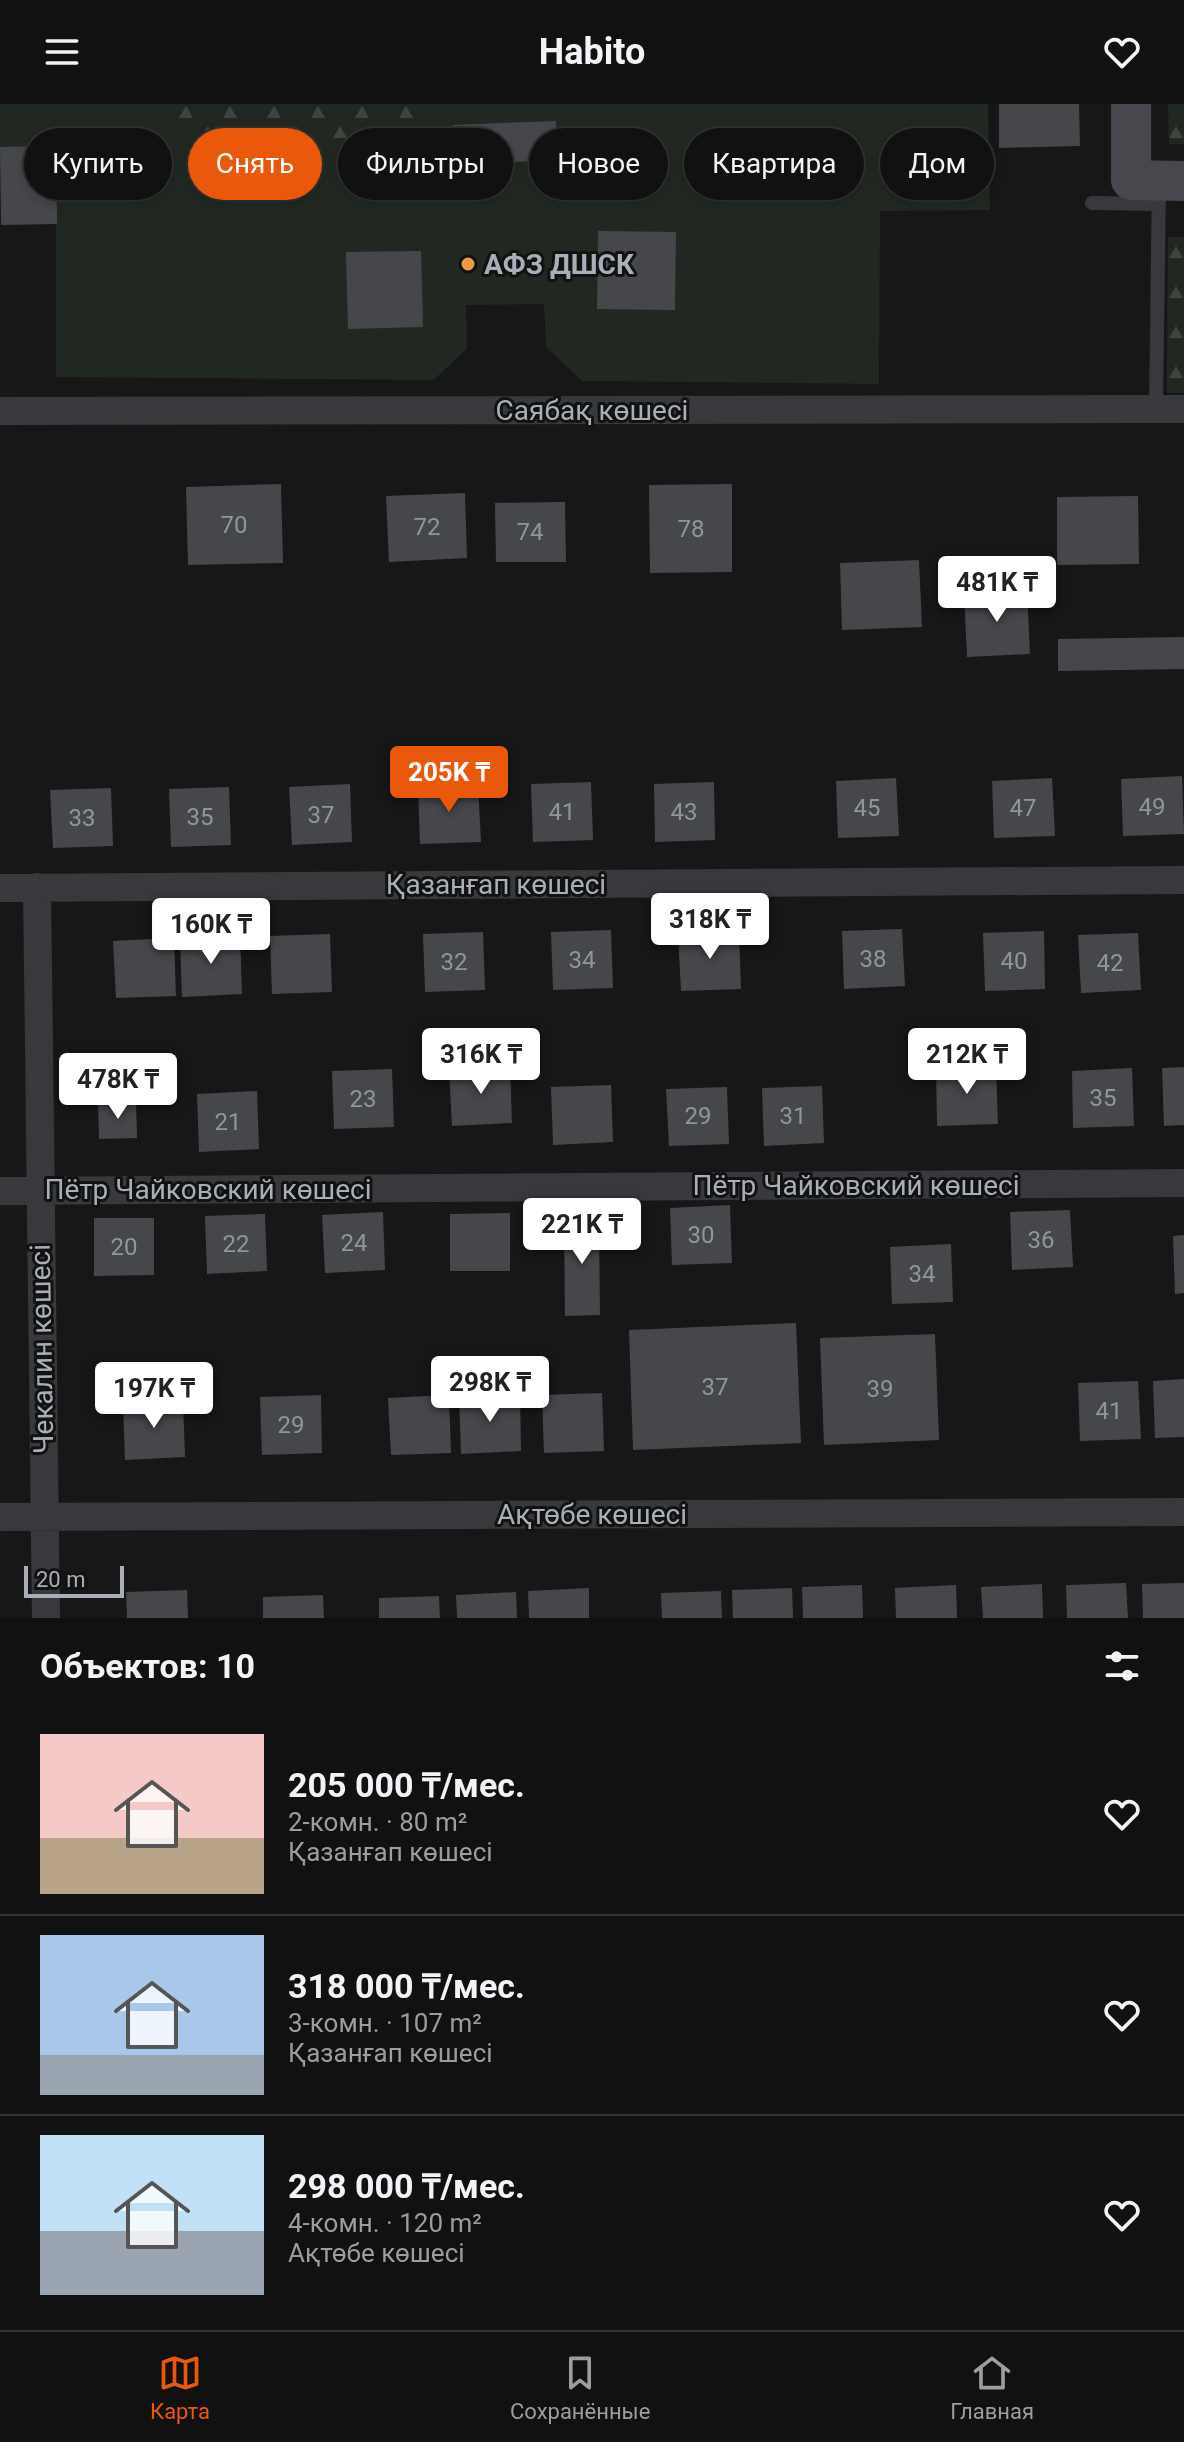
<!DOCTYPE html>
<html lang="ru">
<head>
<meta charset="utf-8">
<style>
	:root { --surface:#111112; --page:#1e1f20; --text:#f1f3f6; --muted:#9c9d9f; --line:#303132; --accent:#ea580c }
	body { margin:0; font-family:Roboto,sans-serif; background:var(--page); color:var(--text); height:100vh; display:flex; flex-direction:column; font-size:30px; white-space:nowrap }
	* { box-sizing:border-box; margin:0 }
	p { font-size:26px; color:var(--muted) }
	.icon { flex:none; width:44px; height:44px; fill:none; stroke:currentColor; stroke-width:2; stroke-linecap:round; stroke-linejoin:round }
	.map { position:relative; height:1514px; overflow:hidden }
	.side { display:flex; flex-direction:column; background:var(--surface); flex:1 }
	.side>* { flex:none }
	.top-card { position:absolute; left:24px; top:24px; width:1136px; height:72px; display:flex; gap:16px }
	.scale { position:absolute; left:24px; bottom:20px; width:100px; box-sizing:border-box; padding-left:8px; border:4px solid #a9afb8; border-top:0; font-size:22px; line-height:28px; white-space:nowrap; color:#a9afb8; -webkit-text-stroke:6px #121213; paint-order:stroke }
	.price { position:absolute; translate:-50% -68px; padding:0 18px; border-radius:8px; background:#fff; color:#222; font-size:26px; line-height:52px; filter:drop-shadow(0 2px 4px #0008) }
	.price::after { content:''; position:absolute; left:50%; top:48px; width:24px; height:18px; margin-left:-12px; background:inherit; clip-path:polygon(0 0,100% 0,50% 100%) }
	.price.current { background:var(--accent); color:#fff }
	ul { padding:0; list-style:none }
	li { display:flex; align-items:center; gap:24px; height:200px; padding:0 40px }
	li+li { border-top:2px solid var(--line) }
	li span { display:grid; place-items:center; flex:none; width:224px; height:160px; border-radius:0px; color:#555 }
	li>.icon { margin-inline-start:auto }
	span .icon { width:96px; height:96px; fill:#fffc; stroke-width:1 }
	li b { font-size:34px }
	h2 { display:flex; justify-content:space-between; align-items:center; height:96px; padding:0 40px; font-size:34px }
	.pill { padding:0 28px; border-radius:36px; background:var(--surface); box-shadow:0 4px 12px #0003,0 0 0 2px var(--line); font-size:28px; line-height:72px }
	.pill.current { background:var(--accent); color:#fff }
	header { display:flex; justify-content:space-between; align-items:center; height:104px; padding:0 40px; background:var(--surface); font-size:36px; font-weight:700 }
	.menu { display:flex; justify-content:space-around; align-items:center; height:112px; border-top:2px solid var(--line); background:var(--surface); font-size:22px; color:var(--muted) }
	.menu a { display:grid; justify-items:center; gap:4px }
	.menu .current { color:var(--accent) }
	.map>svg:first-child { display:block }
</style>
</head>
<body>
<header><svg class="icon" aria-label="menu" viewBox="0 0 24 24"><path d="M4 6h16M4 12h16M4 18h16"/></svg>Habito<svg class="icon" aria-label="heart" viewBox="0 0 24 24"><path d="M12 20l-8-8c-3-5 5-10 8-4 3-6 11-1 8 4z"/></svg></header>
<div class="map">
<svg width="1184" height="1514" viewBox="0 0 1184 1514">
	<defs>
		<pattern id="forest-firs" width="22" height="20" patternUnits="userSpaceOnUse" patternTransform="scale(2)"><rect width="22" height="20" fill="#212821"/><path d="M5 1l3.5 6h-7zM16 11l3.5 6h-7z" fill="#3e453f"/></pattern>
	</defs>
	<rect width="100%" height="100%" fill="#171718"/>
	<path fill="#212821" d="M0 0H988L990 106 880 107 879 280 582 277 546 243 544 200 466 201 467 244 434 276 56 273V43H0Z"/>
	<path fill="url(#forest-firs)" d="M172 0H442L443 35 173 42Z
		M1168 0H1184V40H1169Z
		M1168 133H1184V289H1167Z"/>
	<path fill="#46474b" d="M999 0H1079L1080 42 999 44Z
		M556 17 558 56 455 60 453 21Z
		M56 42 57 120 1 121 0 43Z
		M598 127 676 128 675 206 597 205Z
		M421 147 423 223 348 225 346 148Z
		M281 380 283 459 188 461 186 383Z
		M732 380V468L650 469 649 381Z
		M465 389 467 454 389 458 386 392Z
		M1138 392 1139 460 1057 461V393Z
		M565 398 566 458H496L495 399Z
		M919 456 922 523 842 526 840 459Z
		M1027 487 1030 550 967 553 964 490Z
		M1184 533V565L1058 567V535Z
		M1182 672 1184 730 1123 732 1121 675Z
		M896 674 899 732 838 734 836 677Z
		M1052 674 1055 732 994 734 992 677Z
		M591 678 593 736 533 738 531 680Z
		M714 678 715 736 655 738 654 680Z
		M350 680 352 738 292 741 289 683Z
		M478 680 481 738 420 740 418 682Z
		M229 683 231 741 171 743 169 685Z
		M111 684 113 742 53 744 50 686Z
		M902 825 905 882 844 885 842 827Z
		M611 826 613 884 553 886 551 828Z
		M739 827 741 885 681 887 678 829Z
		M1044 827 1045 885 985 887 983 829Z
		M483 828 485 886 425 888 423 830Z
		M1138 829 1141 886 1081 889 1078 831Z
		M330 830 332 888 272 890 270 832Z
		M240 832 242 890 182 893 180 835Z
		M174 834 176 892 116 894 113 837Z
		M510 962 512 1019 452 1022 449 964Z
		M996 962 998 1020 937 1022 936 965Z
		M1184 963V1021L1164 1022 1162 964Z
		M1132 964 1134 1022 1073 1024 1072 967Z
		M392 965 394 1023 334 1025 332 967Z
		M611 981 613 1038 553 1041 551 983Z
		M822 982 824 1039 764 1042 762 984Z
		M727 983 729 1040 669 1042 666 985Z
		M257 987 259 1045 199 1048 197 990Z
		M136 998 137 1034 99 1035 98 1000Z
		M730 1101 732 1159 672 1161 670 1104Z
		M1070 1106 1073 1163 1012 1166 1010 1108Z
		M383 1108 385 1166 325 1169 322 1111Z
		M510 1109V1167H450V1110Z
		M265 1110 267 1167 207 1170 205 1112Z
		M599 1113 600 1211 565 1212 564 1114Z
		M94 1114H154V1171L94 1172Z
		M1184 1131V1189L1175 1190 1173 1132Z
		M951 1140 953 1198 892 1200 890 1143Z
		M796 1219 801 1339 633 1346 629 1226Z
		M935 1230 939 1336 824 1341 820 1234Z
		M1184 1275V1333L1155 1334 1153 1277Z
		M1138 1277 1141 1335 1080 1337 1078 1279Z
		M602 1289 604 1347 544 1349 542 1291Z
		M520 1290 521 1347 461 1350 459 1292Z
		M321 1291 322 1349 262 1351 260 1293Z
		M449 1291 451 1349 391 1351 388 1294Z
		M183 1296 185 1353 125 1356 123 1298Z
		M1126 1479 1128 1514H1067L1066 1481Z
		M1184 1479V1514H1143L1142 1480Z
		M1042 1480 1043 1514H983L981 1483Z
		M862 1481 863 1514H803L802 1483Z
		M956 1481 957 1514H896L895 1484Z
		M589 1484V1514H529L528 1487Z
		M792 1484 793 1514H733L732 1486Z
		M187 1486 188 1514H127L126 1488Z
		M721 1487 722 1514H662L661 1489Z
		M516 1488 517 1514H457L456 1491Z
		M323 1491 324 1514H263V1493Z
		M439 1492 440 1514H379V1494Z"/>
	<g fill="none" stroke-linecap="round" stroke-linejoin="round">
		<path stroke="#38393d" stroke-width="14" d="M1092 99 1158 100
			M1156 305 1159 77"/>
		<path stroke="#38393d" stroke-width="28" d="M0 307 1184 305
			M37 783 46 1514
			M0 784 1184 776
			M0 1087 1184 1079
			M0 1413 1184 1408"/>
		<path stroke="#46484d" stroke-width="40" d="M1131 0V76L1184 77"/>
	</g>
	<circle fill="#ea9d3d" stroke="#121213" stroke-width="3" cx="468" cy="160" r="8"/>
	<g text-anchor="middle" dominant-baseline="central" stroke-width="6" stroke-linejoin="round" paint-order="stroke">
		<g font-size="24" fill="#90959d">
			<text x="234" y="421">70</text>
			<text x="427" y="423">72</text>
			<text x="691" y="425">78</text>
			<text x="530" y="428">74</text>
			<text x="1152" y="703">49</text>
			<text x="867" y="704">45</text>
			<text x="1023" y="704">47</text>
			<text x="562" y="708">41</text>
			<text x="684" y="708">43</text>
			<text x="321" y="711">37</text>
			<text x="200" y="713">35</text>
			<text x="82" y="714">33</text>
			<text x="873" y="855">38</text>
			<text x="582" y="856">34</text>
			<text x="1014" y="857">40</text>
			<text x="454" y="858">32</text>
			<text x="1110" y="859">42</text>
			<text x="1103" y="994">35</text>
			<text x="363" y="995">23</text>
			<text x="698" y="1012">29</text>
			<text x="793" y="1012">31</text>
			<text x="228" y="1018">21</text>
			<text x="701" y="1131">30</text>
			<text x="1041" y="1136">36</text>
			<text x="354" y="1139">24</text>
			<text x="236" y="1140">22</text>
			<text x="124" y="1143">20</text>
			<text x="922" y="1170">34</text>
			<text x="715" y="1283">37</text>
			<text x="880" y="1285">39</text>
			<text x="1109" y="1307">41</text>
			<text x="291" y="1321">29</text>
		</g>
		<g font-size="28" font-weight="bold" fill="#a9afb8" stroke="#121213" text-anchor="start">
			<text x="484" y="160">АФЗ ДШСК</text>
		</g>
		<g font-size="28" fill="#a9afb8" stroke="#121213">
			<text x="592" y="306">Саябақ көшесі</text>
			<text x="496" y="780">Қазанғап көшесі</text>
			<text x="856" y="1081">Пётр Чайковский көшесі</text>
			<text x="208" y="1085">Пётр Чайковский көшесі</text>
			<text transform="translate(42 1245) rotate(-91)">Чекалин көшесі</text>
			<text x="592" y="1410">Ақтөбе көшесі</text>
		</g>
	</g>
</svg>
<div class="scale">20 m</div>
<b class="price" style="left:997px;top:520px">481K ₸</b>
<b class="price current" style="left:449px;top:710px">205K ₸</b>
<b class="price" style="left:710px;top:857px">318K ₸</b>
<b class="price" style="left:211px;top:862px">160K ₸</b>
<b class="price" style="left:481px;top:992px">316K ₸</b>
<b class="price" style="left:967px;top:992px">212K ₸</b>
<b class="price" style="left:118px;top:1017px">478K ₸</b>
<b class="price" style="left:582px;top:1162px">221K ₸</b>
<b class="price" style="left:490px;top:1320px">298K ₸</b>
<b class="price" style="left:154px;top:1326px">197K ₸</b>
<div class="top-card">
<a class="pill">Купить</a>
<a class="pill current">Снять</a>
<a class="pill">Фильтры</a>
<a class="pill">Новое</a>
<a class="pill">Квартира</a>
<a class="pill">Дом</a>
</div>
</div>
<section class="side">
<h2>Объектов: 10<svg class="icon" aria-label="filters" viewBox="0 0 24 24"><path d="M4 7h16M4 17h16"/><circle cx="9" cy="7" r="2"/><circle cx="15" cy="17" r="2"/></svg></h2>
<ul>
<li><span style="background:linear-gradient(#f6c9c9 65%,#b9a48a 0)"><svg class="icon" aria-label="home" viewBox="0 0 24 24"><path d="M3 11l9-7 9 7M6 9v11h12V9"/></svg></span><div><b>205 000 ₸/мес.</b><p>2-комн. · 80 m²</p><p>Қазанғап көшесі</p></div><svg class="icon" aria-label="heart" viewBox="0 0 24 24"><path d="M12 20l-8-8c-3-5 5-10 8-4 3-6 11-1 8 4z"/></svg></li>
<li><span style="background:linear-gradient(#a9c7e8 75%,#9aa5b1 0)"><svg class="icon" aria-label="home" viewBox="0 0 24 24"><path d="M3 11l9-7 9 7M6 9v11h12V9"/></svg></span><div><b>318 000 ₸/мес.</b><p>3-комн. · 107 m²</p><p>Қазанғап көшесі</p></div><svg class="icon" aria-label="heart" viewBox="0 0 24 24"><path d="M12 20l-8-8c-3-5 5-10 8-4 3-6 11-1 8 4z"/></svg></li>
<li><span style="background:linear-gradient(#bfe0f5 60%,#9aa5b1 0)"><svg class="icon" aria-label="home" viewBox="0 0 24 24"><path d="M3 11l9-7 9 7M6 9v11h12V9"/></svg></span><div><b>298 000 ₸/мес.</b><p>4-комн. · 120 m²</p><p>Ақтөбе көшесі</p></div><svg class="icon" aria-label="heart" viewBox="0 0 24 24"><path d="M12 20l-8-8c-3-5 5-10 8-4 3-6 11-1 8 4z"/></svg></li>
</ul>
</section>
<nav class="menu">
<a class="current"><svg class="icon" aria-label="map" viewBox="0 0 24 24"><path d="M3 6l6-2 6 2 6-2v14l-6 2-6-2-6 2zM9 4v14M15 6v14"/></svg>Карта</a>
<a><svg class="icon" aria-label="saved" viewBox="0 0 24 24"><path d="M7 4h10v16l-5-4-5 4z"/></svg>Сохранённые</a>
<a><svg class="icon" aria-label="home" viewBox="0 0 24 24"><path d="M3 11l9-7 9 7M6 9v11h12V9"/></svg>Главная</a>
</nav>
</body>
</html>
